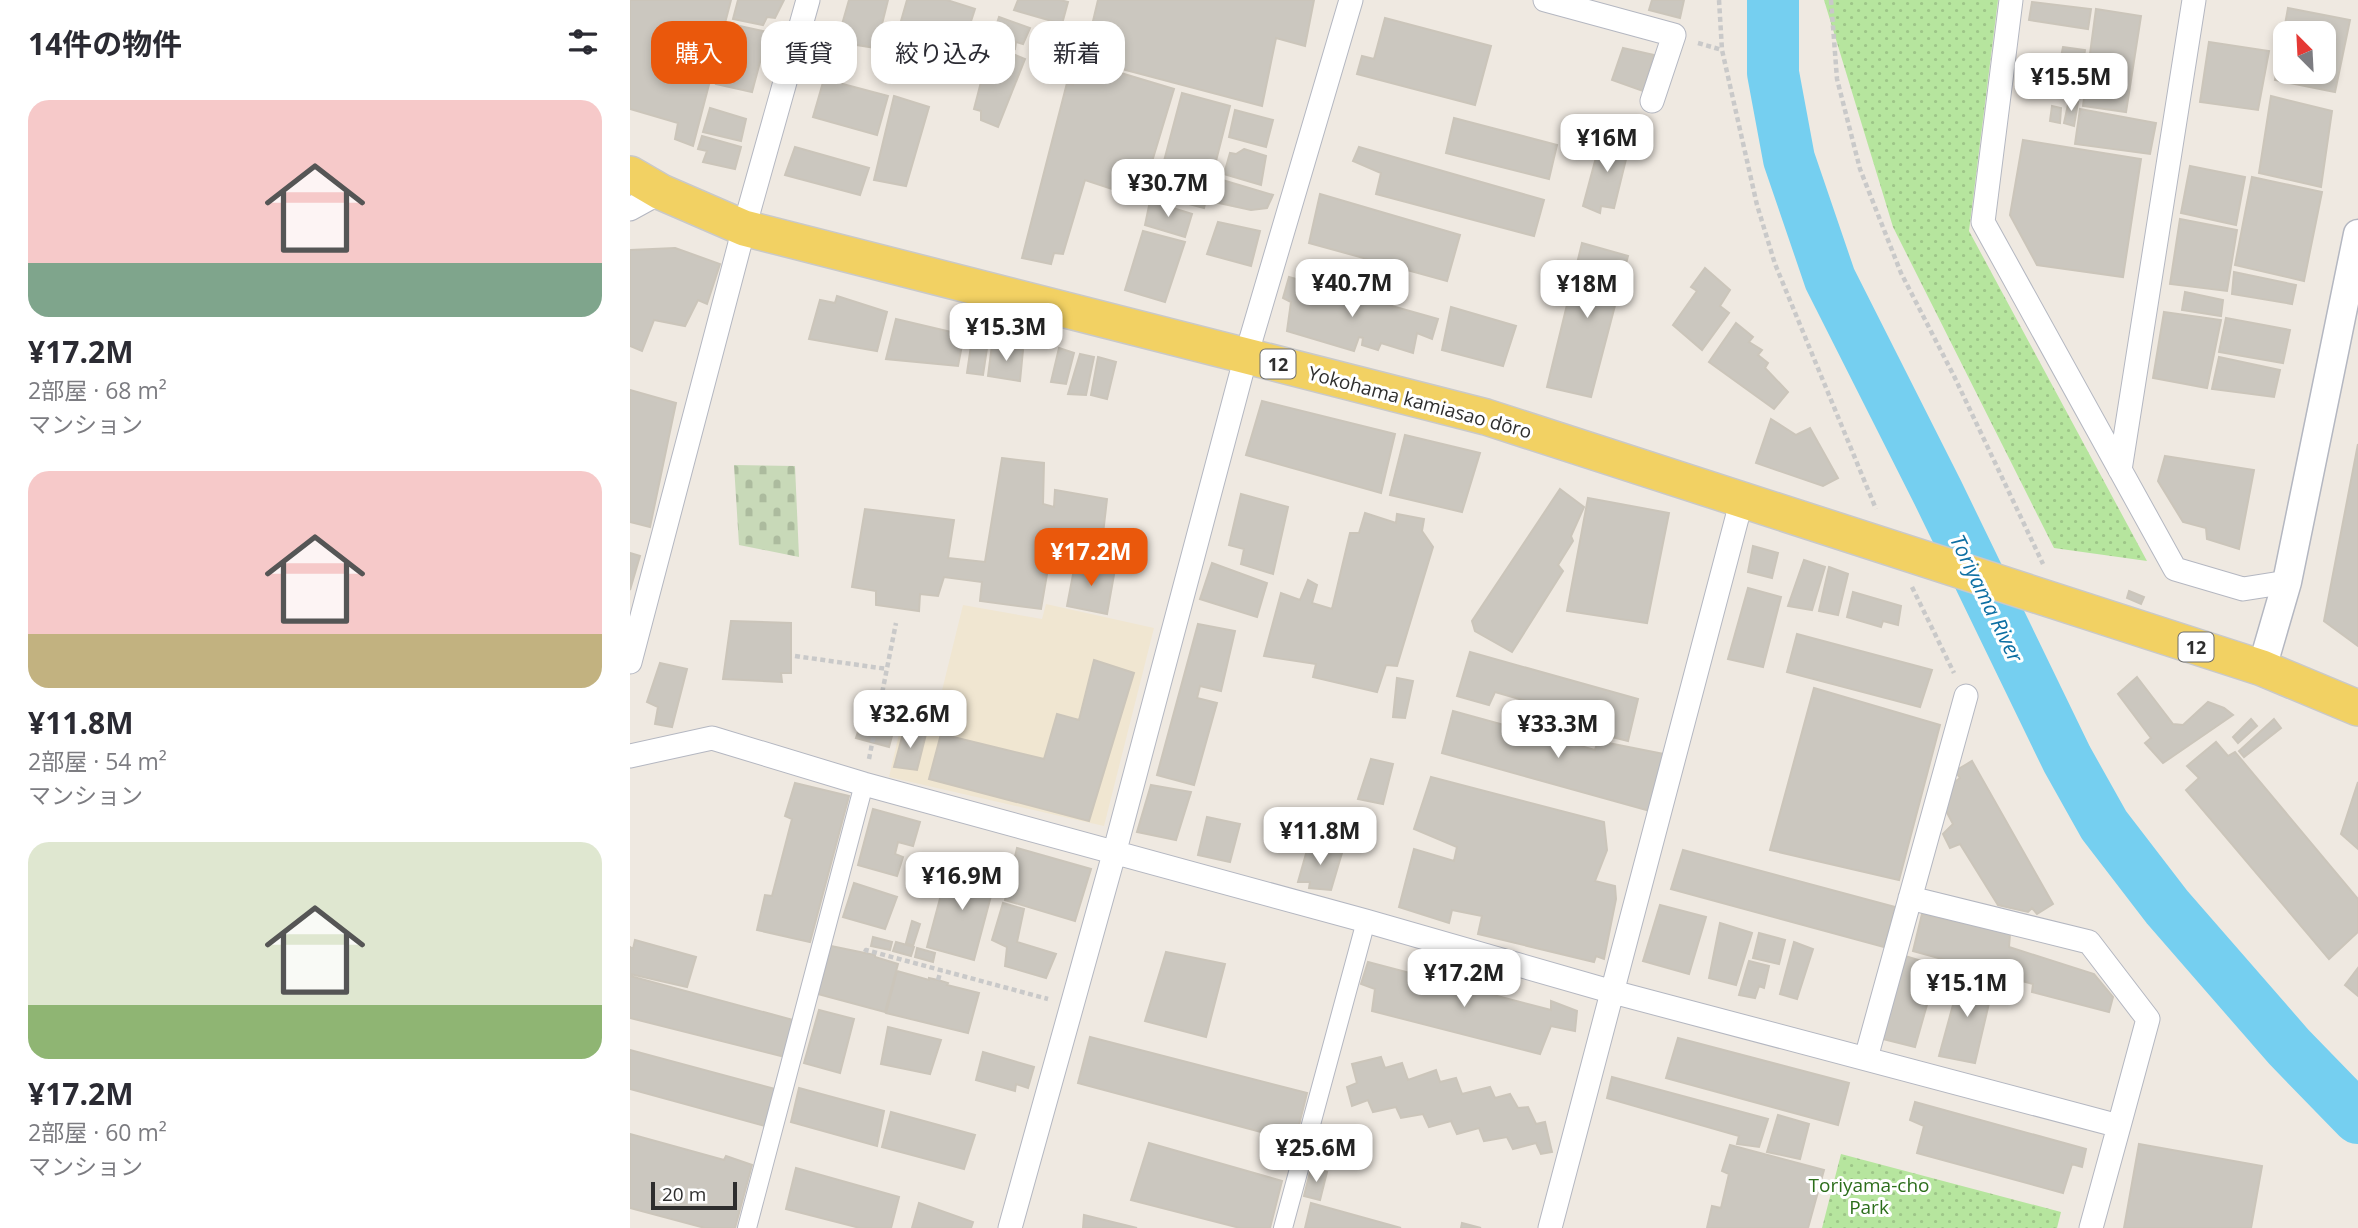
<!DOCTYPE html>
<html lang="ja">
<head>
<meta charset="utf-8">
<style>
	:root { --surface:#fff; --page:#f7f7f7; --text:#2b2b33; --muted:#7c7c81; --accent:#ea580c }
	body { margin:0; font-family:"Open Sans","Noto Sans JP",sans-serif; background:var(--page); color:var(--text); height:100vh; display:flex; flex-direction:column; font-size:26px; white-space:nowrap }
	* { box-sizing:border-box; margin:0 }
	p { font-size:23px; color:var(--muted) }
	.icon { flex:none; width:38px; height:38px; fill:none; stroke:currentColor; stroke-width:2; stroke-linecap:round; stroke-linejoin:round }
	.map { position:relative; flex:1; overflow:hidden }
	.drawer { display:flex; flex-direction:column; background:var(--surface); width:630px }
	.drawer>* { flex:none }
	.guide { position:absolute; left:21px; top:21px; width:665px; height:63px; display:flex; gap:14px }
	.needle { width:46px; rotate:336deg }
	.buttons { position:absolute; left:1643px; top:21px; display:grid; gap:14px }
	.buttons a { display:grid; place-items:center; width:63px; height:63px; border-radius:14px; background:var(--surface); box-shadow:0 4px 10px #0003; font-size:35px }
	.scale { position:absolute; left:21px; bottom:18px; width:86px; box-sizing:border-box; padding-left:7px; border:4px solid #2e2e2e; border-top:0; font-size:19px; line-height:24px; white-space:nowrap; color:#2e2e2e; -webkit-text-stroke:5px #fff; paint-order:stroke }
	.price { position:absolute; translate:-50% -60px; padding:0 16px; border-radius:14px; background:#fff; color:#222; font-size:23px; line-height:46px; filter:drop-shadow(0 2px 4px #0008) }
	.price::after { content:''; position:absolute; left:50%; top:42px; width:21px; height:16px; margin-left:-10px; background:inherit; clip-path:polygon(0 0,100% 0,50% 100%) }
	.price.selected { background:var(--accent); color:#fff }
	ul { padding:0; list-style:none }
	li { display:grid; align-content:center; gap:14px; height:371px; padding:0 28px }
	li span { display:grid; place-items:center; height:217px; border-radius:21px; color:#555 }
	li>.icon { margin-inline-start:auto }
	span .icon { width:126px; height:126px; fill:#fffc; stroke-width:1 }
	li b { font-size:30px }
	h2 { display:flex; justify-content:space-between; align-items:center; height:84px; padding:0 28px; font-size:30px }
	.pill { padding:0 24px; border-radius:21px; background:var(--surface); box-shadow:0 4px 10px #0003; font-size:24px; line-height:63px }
	.pill.selected { background:var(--accent); color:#fff }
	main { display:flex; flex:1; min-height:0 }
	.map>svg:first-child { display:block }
</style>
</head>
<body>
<main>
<section class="drawer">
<h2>14件の物件<svg class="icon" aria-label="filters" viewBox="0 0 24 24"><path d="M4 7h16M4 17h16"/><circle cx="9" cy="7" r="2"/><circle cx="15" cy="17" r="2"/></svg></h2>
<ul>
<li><span style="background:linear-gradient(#f6c9c9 75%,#7fa58c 0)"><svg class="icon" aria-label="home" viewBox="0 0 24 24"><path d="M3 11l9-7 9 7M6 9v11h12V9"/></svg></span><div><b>¥17.2M</b><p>2部屋 · 68 m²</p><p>マンション</p></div></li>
<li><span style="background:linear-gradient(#f6c9c9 75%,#c2b280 0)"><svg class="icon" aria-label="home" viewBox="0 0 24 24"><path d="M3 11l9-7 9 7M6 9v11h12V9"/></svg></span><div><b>¥11.8M</b><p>2部屋 · 54 m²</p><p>マンション</p></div></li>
<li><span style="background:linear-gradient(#dfe7d0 75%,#8fb573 0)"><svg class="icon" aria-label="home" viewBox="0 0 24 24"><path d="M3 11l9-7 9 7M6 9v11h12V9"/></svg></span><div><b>¥17.2M</b><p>2部屋 · 60 m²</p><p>マンション</p></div></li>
</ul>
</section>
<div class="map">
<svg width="1728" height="1228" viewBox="0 0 1728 1228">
	<defs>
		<pattern id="cemetery-stones" width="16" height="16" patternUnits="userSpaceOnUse" patternTransform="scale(1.75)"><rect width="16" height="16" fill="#c8d9b8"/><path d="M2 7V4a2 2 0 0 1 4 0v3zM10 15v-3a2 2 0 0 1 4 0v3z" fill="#acbb9e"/></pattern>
		<pattern id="park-dots" width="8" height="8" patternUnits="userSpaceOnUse" patternTransform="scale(1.75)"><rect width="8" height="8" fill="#b6e59e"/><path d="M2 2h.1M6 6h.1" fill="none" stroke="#9dc588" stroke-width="1.8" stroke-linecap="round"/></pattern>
	</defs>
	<rect width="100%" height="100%" fill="#efe9e1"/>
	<path fill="#f0e6d1" d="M416 604 524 628 474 826 259 777 274 713 305 719 333 605 412 619Z"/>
	<path fill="url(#cemetery-stones)" d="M104 465 165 466 169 557 109 545Z"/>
	<path fill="url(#park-dots)" d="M1194 0H1368L1339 231 1517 561 1424 548 1263 227Z
		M1211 1154 1431 1212 1427 1228H1192Z"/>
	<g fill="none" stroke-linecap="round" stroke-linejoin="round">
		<path stroke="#75cff0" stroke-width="52" d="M1143 0V73L1159 159 1200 279 1308 493 1437 759 1474 825 1537 907 1659 1047 1728 1118"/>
	</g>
	<path fill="#cbc7bf" stroke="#cbc5ba" stroke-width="2" fill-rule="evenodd" d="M0 0H101L63 146 45 139 48 123 0 109Z
		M108 0H154L145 18 137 17 133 25 103 19Z
		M219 0H258L246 48 207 42Z
		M277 0H317L345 9 333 46 269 28Z
		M388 0H430L438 2 432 24 384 10Z
		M468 0H684L675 46 646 38 632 106 454 59Z
		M1022 0H1054L1050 18 1019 10Z
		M1402 2 1461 9 1458 29 1399 20Z
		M1658 8 1720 20 1705 92 1645 80ZM1656 33H1694V72H1656Z
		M1466 9 1511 16 1496 112 1453 106Z
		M369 17 400 28 393 44 386 42 385 49 361 42Z
		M755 18 861 46 845 105 727 74 732 56 744 59Z
		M105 25 138 32 122 92 86 84Z
		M1579 42 1639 51 1628 110 1570 102Z
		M361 45 395 59 368 127 351 120V111L344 109 351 82 340 77 350 53 359 55Z
		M1433 47 1455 50 1450 84 1426 81Z
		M993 48 1024 55 1013 91 982 80Z
		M451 61 544 89 514 188 498 184 497 194 455 180 433 254 424 253 421 264 392 258 437 83 443 85Z
		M194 79 258 96 247 135 183 117Z
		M552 93 600 106 574 208 525 195Z
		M264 96 299 107 276 186 244 180Z
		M1641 96 1702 111 1691 187 1629 173Z
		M1439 100 1448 102 1444 126 1434 123Z
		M1422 106 1431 108 1430 123 1420 121Z
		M80 108 116 119 111 141 73 132Z
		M1450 109 1526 123 1520 154 1445 144Z
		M605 110 643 120 636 147 599 137Z
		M824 118 927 145 919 179 816 153Z
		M972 135 1000 143 984 208 971 206 970 213 953 206Z
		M72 136 111 147 105 169 73 162 77 151 68 149Z
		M1393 140 1511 159 1493 277 1407 265 1380 215Z
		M165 147 239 168 230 195 155 175Z
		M729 147 914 200 904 236 746 194 751 173 723 161Z
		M614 149 636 156 631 185 594 174 600 153 606 154Z
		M1560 166 1615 177 1606 225 1551 213Z
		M1622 177 1692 192 1674 281 1605 265Z
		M589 179 643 195 637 208 621 210 584 202Z
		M690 194 830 235 817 281 679 243Z
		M520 201 562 214 555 237 515 225Z
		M1550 219 1607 230 1597 291 1540 284Z
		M588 222 630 231 621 266 577 254Z
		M513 231 555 242 535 302 495 290Z
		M952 243 998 256 961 397 917 387Z
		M45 248 90 264 77 304 68 300 55 326 24 320 12 351 0 346V250Z
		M1075 268 1100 290 1090 306 1099 313 1072 350 1043 325 1067 291 1061 287Z
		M1604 272 1666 285 1662 304 1602 294Z
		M659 277 808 319 802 339 787 333 783 353 751 343 748 350 732 345 733 338 729 337 724 351 657 331 661 302 653 298Z
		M1555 292 1593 300 1591 316 1552 310Z
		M207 296 257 312 247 351 179 339 190 300 205 303Z
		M821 307 886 326 873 366 812 350Z
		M1534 312 1591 320 1577 388 1523 378Z
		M1596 318 1660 330 1653 363 1589 352Z
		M266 319 334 335 328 366 256 359Z
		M1106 323 1123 337 1119 342 1132 350 1128 355 1138 363 1135 368 1158 392 1144 409 1079 362Z
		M342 339 358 342 353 375 337 373Z
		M362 345 393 350 390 381 358 376Z
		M429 348 444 353 436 384 421 382Z
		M450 354 464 357 456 395 438 394Z
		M468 357 486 362 477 399 461 395Z
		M1589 357 1650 370 1644 397 1582 389Z
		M0 390 46 403 20 527 0 522Z
		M632 401 765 434 751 493 616 455Z
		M1141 419 1166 435 1180 428 1208 478 1193 486 1126 463Z
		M775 435 850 453 832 512 760 495Z
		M1728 444V646L1694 621Z
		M1535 456 1624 470 1609 549 1577 539 1576 528 1553 522 1528 481Z
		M372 458 414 463 413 504 424 507 425 490 477 499 473 534 425 528 411 609 350 601 352 582 314 577 308 596 290 594 289 611 246 605V591L222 587 235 509 324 520 318 558 355 562Z
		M930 489 954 507 941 536 943 541 928 565 933 571 882 652 845 631 842 621Z
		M611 494 658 507 643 574 611 564 614 549 599 545Z
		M958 498 1039 513 1017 623 937 611Z
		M735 513 766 523 767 514 794 519 792 531 803 547 767 666 756 665 747 692 683 677 686 664 634 656 651 593 670 600 678 580 687 585 682 603 702 609 720 533H729Z
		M1123 546 1148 553 1142 578 1118 572Z
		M0 553 10 556 0 590Z
		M1174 560 1195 567 1182 610 1158 606Z
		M582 563 637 583 627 617 570 599Z
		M445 564 485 569 477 614 437 606Z
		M1199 567 1218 574 1208 615 1189 611Z
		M1118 588 1151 597 1133 667 1098 659Z
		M1499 591 1514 597 1511 604 1497 598Z
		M1223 592 1271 606 1268 625 1253 621 1251 627 1217 617Z
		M101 621 161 623V673H151L152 682 93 679Z
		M568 624 605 631 591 691 570 686 567 698 587 703 564 785 527 775Z
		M1167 634 1302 670 1290 707 1157 672Z
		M840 652 1008 699 998 741 966 733 968 720 930 711 927 724 897 713 900 702 865 692 859 705 827 696Z
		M464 660 504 673 459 821 299 779 311 734 414 759 427 714 449 720Z
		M30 663 57 669 42 727 25 724 28 707 17 702Z
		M1507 677 1543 724 1553 725 1578 702 1594 708 1603 715 1533 763 1515 743 1521 738 1488 694Z
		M767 678 783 681 775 718 763 717Z
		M1184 688 1310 725 1269 880 1140 850Z
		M823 711 965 750 968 741 1034 754 1020 811 812 753Z
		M234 712 266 721 259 747 226 738Z
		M1621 719 1627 726 1608 743 1603 737Z
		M1644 719 1651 728 1614 757 1609 751Z
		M274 730 296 734 287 770 264 767Z
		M1586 742 1598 756 1605 752 1728 899V932L1699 959 1556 790 1569 778 1557 766Z
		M741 759 763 764 753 804 728 799Z
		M1342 761 1423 904 1407 914 1402 908 1398 912 1368 905 1330 844 1320 848 1313 834 1323 824 1313 805 1320 799 1323 783 1330 778 1325 771Z
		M801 777 974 822 977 850 965 881 985 886 986 899 974 959 966 956 964 962 848 934 852 916 822 910 819 923 769 907 784 849 824 861 827 847 784 829Z
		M1728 782V849L1711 834Z
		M165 783 219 796 180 942 127 930 135 895 142 896 162 819 155 816Z
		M521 785 561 792 546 840 507 832Z
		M243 809 290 822 283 846 268 842 265 854 273 857 267 876 228 865Z
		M577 817 610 824 600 862 568 855Z
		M679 843 712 853 701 890 679 888 680 882H668Z
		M387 848 461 869 445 921 375 900Z
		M1053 850 1265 907 1254 947 1041 889Z
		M319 865 366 877 344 960 297 947Z
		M224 883 267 897 255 929 213 917Z
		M373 903 394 909 387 942 426 954 416 978 375 966 377 947 362 940Z
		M1030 905 1076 917 1059 974 1013 961Z
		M1292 914 1380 934 1379 947 1464 974 1483 997 1479 1012 1402 992 1403 984 1283 951Z
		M282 921 290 924 283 946 276 943Z
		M1090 923 1122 933 1106 985 1079 978Z
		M1129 933 1155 940 1149 964 1123 958Z
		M243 937 262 942 260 950 241 946Z
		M5 940 66 957 57 987 0 974V947L3 949Z
		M266 942 284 947 281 956 263 951Z
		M1164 942 1183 949 1167 999 1150 994Z
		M201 946 245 955V957L268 964 255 1012 188 994Z
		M287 948 305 953 303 962 285 957Z
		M536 952 595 964 576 1037 515 1021Z
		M1275 956 1308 966 1285 1047 1253 1039Z
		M1119 961 1139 966 1134 988 1129 986 1125 998 1109 995Z
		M738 962 921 1010V1001L947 1011 945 1031 921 1026 910 1054 742 1011 745 989 731 984Z
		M1728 968V996L1715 985Z
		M267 971 299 980V978L308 980 318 983 317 985 349 993 338 1033 256 1013Z
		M1332 972 1364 982 1345 1063 1309 1056Z
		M0 976 163 1020 155 1057 0 1018Z
		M189 1010 224 1019 210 1073 174 1063Z
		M258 1027 311 1040 300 1074 251 1064Z
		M460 1037 677 1093 665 1141 448 1083Z
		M1048 1038 1219 1083 1208 1125 1036 1078Z
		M0 1050 145 1089 135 1126 0 1089Z
		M353 1052 404 1067 398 1088 386 1084 385 1091 346 1080Z
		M751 1057 755 1068 772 1063 778 1080 806 1070 810 1082 826 1078 832 1094 860 1087 865 1098 880 1094 888 1108 898 1107 906 1124 915 1122 922 1152 911 1154 906 1143 883 1149 877 1137 854 1141 849 1128 827 1134 821 1121 799 1127 793 1114 771 1118 766 1107 743 1112 738 1100 722 1106 717 1087 727 1083 722 1064Z
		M982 1077 1138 1119 1129 1147 1107 1144 1109 1136 977 1098Z
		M169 1088 254 1111 247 1146 161 1122Z
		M1285 1102 1456 1149 1452 1167 1442 1164 1433 1193 1287 1153 1294 1126 1280 1120Z
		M261 1112 345 1135 334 1169 252 1147Z
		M1148 1115 1179 1124 1170 1159 1137 1152Z
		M0 1134 94 1160 96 1156 122 1165 105 1228H75L0 1208Z
		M519 1143 652 1181 640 1228H610L501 1200Z
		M1509 1144 1632 1166 1621 1228H1494Z
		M1100 1145 1194 1170 1178 1228H1077L1082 1206 1091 1208 1099 1174 1092 1171Z
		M166 1168 269 1197 261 1228H230L156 1209Z
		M681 1168 697 1172 690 1200 674 1196Z
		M289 1203 343 1222 341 1228H282Z
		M681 1203 771 1228H675Z
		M454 1215 507 1228H453Z
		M832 1223 851 1228H831Z"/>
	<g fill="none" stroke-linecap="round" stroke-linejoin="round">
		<defs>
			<path id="pedestrian" d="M117 1228 234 784
				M653 1228 736 921"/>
			<path id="minor" d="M915 0 1044 35 1022 101
				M1381 0 1353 222 1545 569 1613 589 1657 582
				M0 209 31 192
				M1490 470 1564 0
				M0 662 114 228 178 0
				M0 756 82 738 234 784 736 921 983 992 1489 1126 1461 1228
				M1280 898 1459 942 1518 1019 1489 1126
				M1236 1058 1336 696
				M380 1228 484 854 616 356 721 0
				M920 1228 1112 499"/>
			<path id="tertiary" d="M1632 668 1657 582 1728 234"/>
			<path id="primary" d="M0 174 31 192 114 228 856 417 1632 668 1728 708"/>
		</defs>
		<use href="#pedestrian" stroke="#b4b7c1" stroke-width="20"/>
		<use href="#minor" stroke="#b4b7c1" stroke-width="25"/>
		<use href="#tertiary" stroke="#b4b7c1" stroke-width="31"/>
		<use href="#primary" stroke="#c9c9c9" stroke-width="38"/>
		<path stroke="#c9c9c9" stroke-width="4.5" stroke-dasharray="5 3.5" stroke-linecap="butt" d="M1089 0 1092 50 1127 205 1145 264 1246 509
			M1201 0 1207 79 1230 169 1271 273 1324 376 1413 564
			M1068 43 1092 50
			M1282 587 1324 673
			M165 656 257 669
			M239 759 266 623
			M235 952 236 950 418 999
			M308 980 311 970"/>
		<use href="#pedestrian" stroke="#fff" stroke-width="18"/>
		<use href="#minor" stroke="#fff" stroke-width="23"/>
		<use href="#tertiary" stroke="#fff" stroke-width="28"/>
		<use href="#primary" stroke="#f2d163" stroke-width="35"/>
	</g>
	<g text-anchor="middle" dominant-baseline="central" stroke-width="6" stroke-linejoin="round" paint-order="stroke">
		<g fill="#fff" stroke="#6d6d6d" stroke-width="2">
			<rect x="630.5" y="349.5" width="35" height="29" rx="5"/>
			<rect x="1548.5" y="632.5" width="35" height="29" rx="5"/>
		</g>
		<g font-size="18" font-weight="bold" fill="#2e2e2e">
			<text x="648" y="364">12</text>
			<text x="1566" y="647">12</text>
		</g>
		<g font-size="19" fill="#2e2e2e" stroke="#fff">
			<text transform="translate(790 402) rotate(15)">Yokohama kamiasao dōro</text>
		</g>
		<g font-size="19" fill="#2c6e1b" stroke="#fff">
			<text x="1239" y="1185">Toriyama-cho<tspan x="1239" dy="22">Park</tspan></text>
		</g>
		<g font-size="21" font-style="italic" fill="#0d6fa3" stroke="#fff">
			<text transform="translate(1357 598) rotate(64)">Toriyama River</text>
		</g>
	</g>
</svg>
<div class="buttons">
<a><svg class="needle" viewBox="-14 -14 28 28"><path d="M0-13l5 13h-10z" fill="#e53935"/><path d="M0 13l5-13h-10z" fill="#7c7c81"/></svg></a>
</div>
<div class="scale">20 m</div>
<b class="price" style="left:1441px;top:113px">¥15.5M</b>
<b class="price" style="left:977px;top:174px">¥16M</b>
<b class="price" style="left:538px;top:219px">¥30.7M</b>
<b class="price" style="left:722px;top:319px">¥40.7M</b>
<b class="price" style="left:957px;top:320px">¥18M</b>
<b class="price" style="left:376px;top:363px">¥15.3M</b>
<b class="price selected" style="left:461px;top:588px">¥17.2M</b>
<b class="price" style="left:280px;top:750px">¥32.6M</b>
<b class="price" style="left:928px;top:760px">¥33.3M</b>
<b class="price" style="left:690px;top:867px">¥11.8M</b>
<b class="price" style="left:332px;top:912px">¥16.9M</b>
<b class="price" style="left:834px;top:1009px">¥17.2M</b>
<b class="price" style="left:1337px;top:1019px">¥15.1M</b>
<b class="price" style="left:686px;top:1184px">¥25.6M</b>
<div class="guide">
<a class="pill selected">購入</a>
<a class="pill">賃貸</a>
<a class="pill">絞り込み</a>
<a class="pill">新着</a>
</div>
</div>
</main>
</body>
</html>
